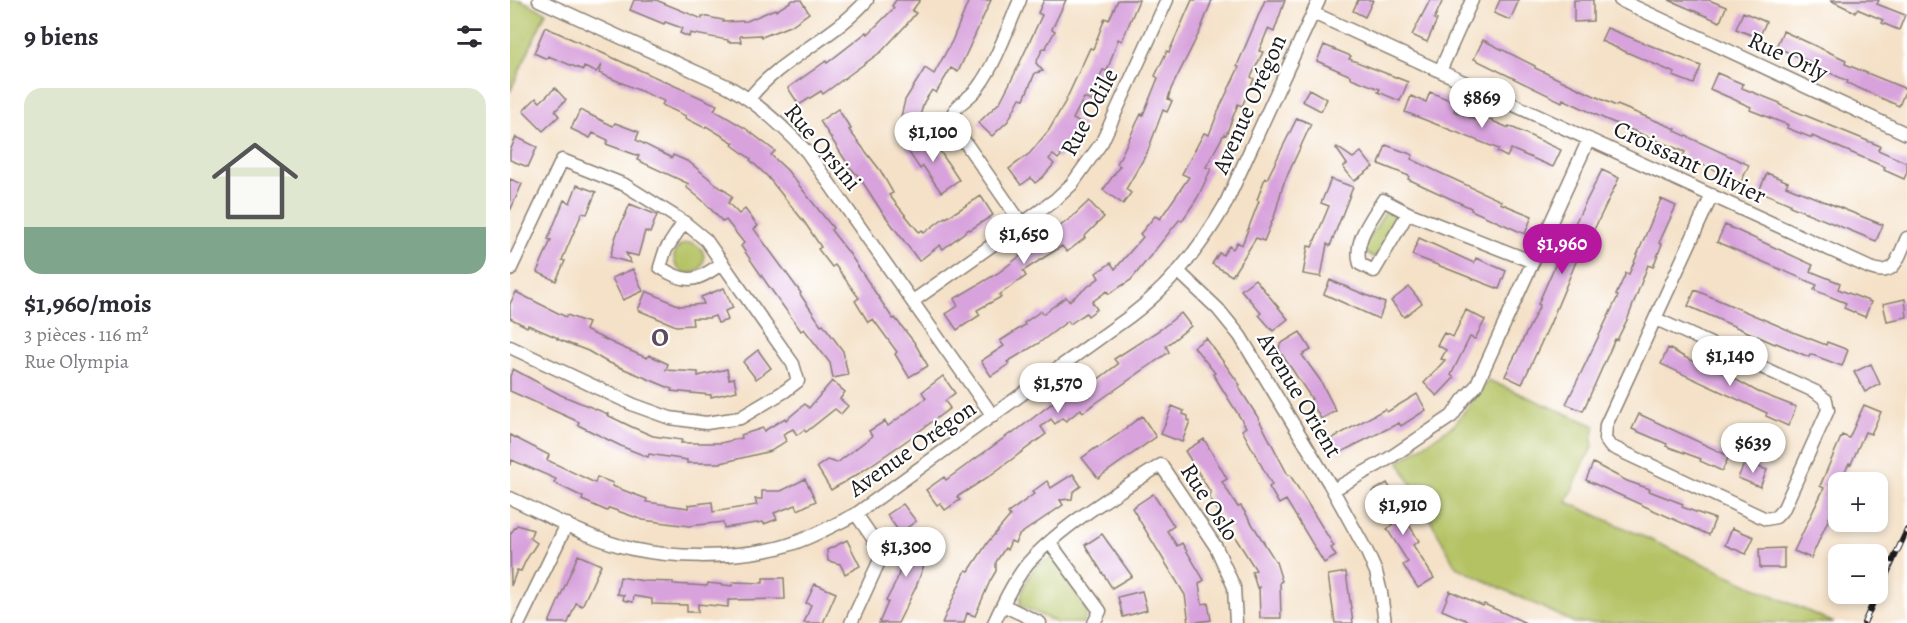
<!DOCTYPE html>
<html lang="fr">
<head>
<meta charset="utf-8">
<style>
	:root { --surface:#fff; --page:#f2f2f3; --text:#2b2b33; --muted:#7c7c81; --line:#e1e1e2; --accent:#b5179e }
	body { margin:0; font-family:Alegreya,serif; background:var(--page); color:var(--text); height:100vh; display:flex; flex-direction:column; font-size:22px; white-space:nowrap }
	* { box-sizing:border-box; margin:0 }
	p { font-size:20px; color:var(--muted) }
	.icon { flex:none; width:33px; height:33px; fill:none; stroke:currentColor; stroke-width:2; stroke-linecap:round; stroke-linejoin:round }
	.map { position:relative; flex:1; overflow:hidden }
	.drawer { display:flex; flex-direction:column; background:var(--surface); width:510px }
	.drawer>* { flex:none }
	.controls { position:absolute; left:1318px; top:472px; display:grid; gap:12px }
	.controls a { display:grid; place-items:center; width:60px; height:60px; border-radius:12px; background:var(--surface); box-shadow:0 3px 9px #0003; font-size:30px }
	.price { position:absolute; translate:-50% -51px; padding:0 14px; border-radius:21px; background:#fff; color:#222; font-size:20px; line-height:39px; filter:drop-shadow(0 2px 3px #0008) }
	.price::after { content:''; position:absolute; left:50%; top:36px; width:18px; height:14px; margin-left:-9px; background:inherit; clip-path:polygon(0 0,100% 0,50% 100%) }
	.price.current { background:var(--accent); color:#fff }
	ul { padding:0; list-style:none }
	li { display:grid; align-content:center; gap:12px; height:318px; padding:0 24px }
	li+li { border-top:2px solid var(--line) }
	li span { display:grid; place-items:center; height:186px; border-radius:18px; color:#555 }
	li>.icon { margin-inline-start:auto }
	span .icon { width:108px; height:108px; fill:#fffc; stroke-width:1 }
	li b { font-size:26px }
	h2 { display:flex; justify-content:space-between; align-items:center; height:72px; padding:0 24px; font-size:26px }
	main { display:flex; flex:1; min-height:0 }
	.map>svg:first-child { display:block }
</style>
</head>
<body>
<main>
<section class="drawer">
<h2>9 biens<svg class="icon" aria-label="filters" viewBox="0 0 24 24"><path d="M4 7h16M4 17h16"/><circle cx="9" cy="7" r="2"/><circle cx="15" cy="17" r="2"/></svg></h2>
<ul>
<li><span style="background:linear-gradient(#dfe7d0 75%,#7fa58c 0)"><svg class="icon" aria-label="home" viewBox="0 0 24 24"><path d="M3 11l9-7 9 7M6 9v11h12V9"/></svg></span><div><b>$1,960/mois</b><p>3 pièces · 116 m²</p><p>Rue Olympia</p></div></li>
</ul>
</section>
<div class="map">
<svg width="1397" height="623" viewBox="0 0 1397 623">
	<rect width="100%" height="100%" fill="#fff"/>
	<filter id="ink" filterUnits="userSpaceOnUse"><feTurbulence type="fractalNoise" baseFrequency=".0167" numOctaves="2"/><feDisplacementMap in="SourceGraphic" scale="12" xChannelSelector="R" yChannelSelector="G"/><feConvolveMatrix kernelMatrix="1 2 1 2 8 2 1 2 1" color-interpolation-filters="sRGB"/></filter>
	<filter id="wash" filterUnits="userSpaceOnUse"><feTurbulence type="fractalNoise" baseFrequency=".008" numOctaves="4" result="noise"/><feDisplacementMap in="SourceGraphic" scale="24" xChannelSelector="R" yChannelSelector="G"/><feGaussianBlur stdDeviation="1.35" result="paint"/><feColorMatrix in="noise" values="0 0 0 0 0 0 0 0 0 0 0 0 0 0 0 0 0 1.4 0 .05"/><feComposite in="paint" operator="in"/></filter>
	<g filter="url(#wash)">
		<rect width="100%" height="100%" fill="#f4e1c7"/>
		<path fill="#b4c264" stroke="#686f40" stroke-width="1.5" d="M0 0H10L36 12 0 92Z
			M876 211 889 219 865 258 852 250Z
			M164 258a15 15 0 1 1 30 0a15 15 0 1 1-30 0Z
			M978 380 1085 426 1082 439 1083 448 1076 458 1057 502 1324 623H1065L946 567 889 462 945 424Z
			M543 558 551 565 577 612 573 623H547L510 605C512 585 522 562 543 558Z"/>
		<g id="blocks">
			<path fill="#d8a2dd" d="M124 0H146L192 19V16L213 20V22L237 21 265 9 266 11 283 0H291L299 13 282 25 252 37 251 35 230 36 231 42H218V40L180 33 179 37 170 33 172 28 155 22 154 24 120 10Z
				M386 0H410L402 11 406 13 397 24 372 51 313 94 311 91 289 105 278 88 316 61 317 63 357 32 358 34 384 8 382 6Z
				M459 0H481L448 72 441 68 426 93 422 90 414 102 407 126 390 121 395 100 415 68 424 74 442 41Z
				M534 0H556L542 29 545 31 535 49 533 48 526 63 533 71 525 73 514 99 510 98 498 121 482 136 468 123 490 102 505 73 532 15 528 13Z
				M608 0H629L612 41 608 39 597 71 593 70 584 90 586 92 582 101 574 98 563 119 574 125 567 138 548 159 543 155 539 159 544 164 533 177 525 183 521 178 511 185 499 169 520 153 539 130 555 102 580 48 583 49 595 18 599 20Z
				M682 0H702L690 31 661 89 658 99 662 101 657 112 653 110 637 153 616 189 621 193 613 204 593 190 610 166 607 164 631 114 633 115 648 78 645 76 657 51 659 52Z
				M755 0H775L764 32 758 29 749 51 753 52 741 77 744 79 732 106 728 104 716 135 714 134 696 167 701 169 688 197 672 221 670 219 621 280 599 294 597 291 582 302 587 309 578 316 576 313 560 324 558 321 529 343 497 362 499 364 481 376 471 361 494 346 490 341 515 325 514 323 531 311 533 314 556 297 559 301 589 278 586 273 601 263 605 269 633 237 630 234 645 216 650 219 679 177 672 174 694 133 699 135 710 107 729 67 727 66Z
				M848 0H863L855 17 843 11Z
				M920 0H933L924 19 927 20 917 42 902 35Z
				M990 0H1009L1000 20 984 13Z
				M1064 0H1083V21L1064 22Z
				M1159 0H1199L1216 7 1210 22Z
				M1320 0H1369L1367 4 1395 15 1389 30 1372 23 1373 20 1347 9 1345 12Z
				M1233 12 1256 22 1249 38 1226 29Z
				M35 27 207 105 204 110 235 128 265 151 261 155 277 170 323 228 321 230 339 253 383 319 385 318 404 342 418 366 399 377 385 354 387 352 363 319 358 322 345 301 349 298 325 265 322 267 308 249 311 247 295 223 257 176 240 160 241 159 222 145 224 143 196 126 195 128 175 118 176 116 152 105 154 101 89 73 92 65 86 72 74 67 73 70 38 56 37 59 24 53Z
				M1097 28 1191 66 1184 84 1163 76 1165 73 1091 41Z
				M1273 31 1336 60 1335 64 1396 89 1389 106 1337 83 1338 81 1304 66 1305 64 1266 47Z
				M973 40 1025 66V68L1106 106 1107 105 1166 129 1165 131 1239 165 1231 182 1173 156 1175 152 1095 119 1053 99 1052 102 964 59Z
				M814 45 841 56 839 59 898 82 890 101 868 92 870 89 841 78V76L807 61Z
				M1207 73 1233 84 1232 88 1270 103V105L1370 146 1368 150 1397 163V172L1394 179 1374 170 1375 167 1302 136V138L1277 128 1278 125 1240 110 1241 107 1200 89Z
				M45 88 56 100 45 111 49 116 33 131 13 111 26 98 30 102Z
				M799 89 817 99 811 111 792 101Z
				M920 92 947 103 944 111 973 123 975 118 999 128V126L1051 150 1043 167 1001 149 997 157 987 152 989 149 895 112 901 96 916 102Z
				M328 109 341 129 339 130 370 170 383 193 379 195 409 232 412 230 414 233 435 217 436 218 471 196 483 215 460 230 459 229 433 249 430 245 409 261 370 209 350 178 339 166 310 121Z
				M70 110 103 126 105 123 129 132 126 140 162 158 163 155 179 162 212 189 213 188 222 197 218 203 229 214 235 209 248 226 244 229 291 293 290 294 311 325 313 324 333 351 338 375 323 378 320 363 294 329 291 331 260 288 231 246 234 243 216 220 213 222 192 200 176 187 179 184 127 160 129 156 96 144 98 140 83 133 80 138 61 129Z
				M787 118 801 124 773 185 765 214 754 241 746 238 722 276 702 264 709 253 713 255 719 246 723 249 727 242 732 245 749 201 747 200 755 178 757 179Z
				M414 136 420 146 426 145 449 180 431 192 413 166 410 169 396 148Z
				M6 137 27 147 18 167 0 160V151Z
				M876 145 903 155 901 159 926 171 991 201 990 203 1022 216 1015 234 961 210V208L898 179 899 176 869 164Z
				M827 147 843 158 851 152 863 167 844 181 833 167 837 164 826 148Z
				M1092 170 1109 178 1079 240 1076 238 1040 324 1012 384 995 376 1030 305 1028 304 1054 245Z
				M1257 173 1278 182 1276 186 1373 225 1366 241 1280 206V204L1249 191Z
				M0 179 12 184 0 211Z
				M821 179 843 187 820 246 817 244 811 277 793 274 798 246 802 247 819 206 811 203Z
				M67 185 86 192 77 214 72 213 52 260 55 261 46 281 27 272 41 240 38 239 54 200 60 203Z
				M1151 199 1166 206 1149 243 1152 244 1143 267 1138 265 1118 318 1107 340 1105 339 1073 411 1056 404 1108 296 1106 295 1116 273 1119 274Z
				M579 201 594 217 574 237 575 238 557 252 552 246 513 271 516 276 489 295 491 297 467 310 470 315 447 330 436 314 448 306 444 299 488 273 514 253 512 249 532 236 533 239 562 217Z
				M120 204 147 215 140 233 135 231 128 256 116 253 121 263 100 257 106 236Z
				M1215 225 1303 265 1300 271 1330 283 1328 289 1361 302 1355 317 1334 308 1336 303 1304 290 1307 285 1207 242Z
				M909 238 964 263 966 258 996 271 989 289 902 255Z
				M123 269 133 291 113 300 102 278Z
				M745 279 778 319 763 331 749 315 751 313 731 290Z
				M820 280 875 303 869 319 814 294Z
				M899 287 912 303 894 317 881 301Z
				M214 288 223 308 215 311 218 320 208 323 205 316 199 318H182L183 325 166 326 128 310 136 291 170 306 194 304 191 297Z
				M1185 290 1283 332 1316 345 1317 342 1338 350 1332 366 1300 354 1299 357 1266 343 1265 344 1178 306Z
				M6 292 56 317 57 315 78 323 75 330 109 346 137 358 139 355 158 364 156 370 188 372V376L217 369 219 379 224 378 227 391 201 397V395L161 391 162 389 95 361 78 351 47 339 48 338 18 325 17 327 0 318V304Z
				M1395 299 1397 317 1377 321 1373 304Z
				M956 310 975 320 965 339 960 337 941 375 944 378 927 396 914 383 935 360 931 359 936 350 927 345 934 333 943 337Z
				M671 313 681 326 656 346 659 352 573 412 571 409 556 421 552 418 545 424 541 419 531 427 536 434 478 477 447 497 450 500 435 510 430 503 427 505 416 490 434 477 436 480 501 433 502 434 553 395 555 397 576 382 579 386 608 364 604 359 651 329Z
				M790 332 801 350 792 355 810 380 826 411 811 419 800 400 802 399 769 350 770 344Z
				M696 338 730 385 728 386 747 416 778 475H780L824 546 821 548 826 556 814 563 776 500 769 504 759 487 762 485 732 430 736 427 703 374 705 373 684 347Z
				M1158 348 1180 360 1214 373 1248 392 1286 407 1278 426 1256 416 1257 413 1151 364Z
				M248 350 261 368 246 379 233 362Z
				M1361 364 1370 384 1355 392 1344 372Z
				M3 369 51 395 98 414 97 415 122 427 143 436 172 440 171 443H211L232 438 231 435 253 428 254 431 275 418 276 420 295 404 299 408 322 381 335 392 330 399 338 406 331 414 325 409 296 432 294 430 287 435 283 429 273 434 276 441 261 451 211 463H177V460L139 454 138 457 113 447 68 425 69 422 0 391V376Z
				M433 376 445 393 435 401 440 408 399 439 348 474 321 490 307 467 317 460 327 463 362 436 359 431 375 421 378 426 416 398 412 392Z
				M907 394 916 410 891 426 889 423 829 453 821 439 875 409 877 412Z
				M1354 405 1371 412 1361 434 1355 432 1341 464 1339 463 1329 483 1321 505 1324 507 1301 558 1284 551 1314 488 1310 486 1332 435 1339 438Z
				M662 406 674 411 673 414 678 416V420L680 421 672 442 651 434Z
				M1129 414 1219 456 1212 471 1190 461 1191 459 1156 446 1157 444 1122 429Z
				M632 416 646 437 588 478 572 458 587 447 588 448 617 428V427Z
				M0 435 39 455 37 460 85 483 87 477 103 483 102 486 137 499 136 502 179 508 178 505 202 502 203 512 247 505 245 499H252V491H271L295 479 306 501 288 510 286 505 264 513 267 519 254 524 253 522 214 528 213 522 179 526 133 520 99 508 97 511 72 500 73 497 44 483 46 479 2 460 0 465Z
				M694 439 717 479 712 482 728 507 731 506 766 562 772 581 770 582 771 618H750L749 587 747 588 742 572 746 570 698 495 701 493 675 451Z
				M1235 462 1257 470 1250 487 1228 478Z
				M1083 463 1117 481 1140 489 1139 491 1173 504 1172 507 1205 519 1199 535 1076 480Z
				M563 474 571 486 563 492 562 499 550 500 553 505 509 535 505 543 501 541 497 550 495 548 486 562V571L480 581 465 616 457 613 454 623H432L456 570 459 571 478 542 500 516 498 513 524 494 522 492 537 481 541 488Z
				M877 483 891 506 888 507 909 541 903 545 924 578 908 588 893 565 898 562 877 529 883 525 862 492Z
				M643 494 664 526 657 531 667 546 672 543 694 580 689 584 692 604 698 603 701 620 679 623 675 595 622 508Z
				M393 504 406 521 390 533 377 515Z
				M7 525 23 530 20 538 27 543 16 560 11 571 7 570 1 586 0 534Z
				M1222 528 1244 537 1236 554 1215 545Z
				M409 534V538H416L417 557 406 587 388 623H369L378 602 376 601 386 582 395 554 394 535Z
				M592 534 622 576 602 588 575 545Z
				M337 540 350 566 335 574 330 564 318 561 317 550Z
				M1274 548V568H1250L1249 549Z
				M68 555 91 565 72 606 66 603 58 623H39Z
				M836 572 843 623H825L818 575Z
				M110 577 134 581 163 582V584L197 586 198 583 222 586 223 582 253 583V578H274L275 599 218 600V607L188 604V612H177V605L142 604V599L124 596 123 602 113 600 114 595 107 594Z
				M305 584 326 593 313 623H294L301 605 296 603Z
				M632 591 637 610 613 617 608 597Z
				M940 591 973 606 974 604 1016 623H963L941 614 932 610Z"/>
		</g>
	</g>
	<g filter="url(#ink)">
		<use href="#blocks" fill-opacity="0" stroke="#887e72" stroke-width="1.5"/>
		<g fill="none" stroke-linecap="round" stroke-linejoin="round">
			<defs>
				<path id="minor" d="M29 0 219 87C249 104 273 126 297 152L483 416
					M510 0C498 27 486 63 469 86 460 100 442 104 441 122L512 224
					M1110 0 1397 134
					M803 13 1360 268C1386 278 1388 257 1397 238
					M930 71 962 0
					M239 99C269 59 323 39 357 0
					M898 213 864 271 850 264C843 241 861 220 873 200L898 213 1023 262
					M174 222 155 251 150 267C176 285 187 282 212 263
					M0 270 52 160 115 185 174 222 196 240 283 364 288 381 275 391 230 418 196 423 160 418 124 405 0 347
					M669 272 708 309 730 336 819 483 857 552 866 572 871 593 875 623
					M403 301 512 224 546 199 562 184 592 142 657 0
					M1146 319 1306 392 1316 400 1318 410 1274 508 1266 517 1256 519 1100 446 1095 439 1096 425 1202 195
					M823 490 878 459 942 416 953 400 966 386 1079 139
					M0 498C39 516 79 539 122 549 165 558 214 558 258 550 288 545 318 528 346 514L619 317C660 286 690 249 715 205L809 0
					M540 543 590 611 584 623
					M493 605 530 623
					M9 623 57 524
					M341 623 373 553 346 514
					M484 623C493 603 504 580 518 563 552 525 608 492 651 465L706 547 724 587 726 623"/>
			</defs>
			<use href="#minor" stroke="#887e72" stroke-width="15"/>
			<use href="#minor" stroke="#fff" stroke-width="12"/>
			<defs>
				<path id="rail" d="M1368 593 1397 530
					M1354 623 1367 594"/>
			</defs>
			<use href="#rail" stroke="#1c1c1c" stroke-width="6"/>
			<use href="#rail" stroke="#fff" stroke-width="4" stroke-dasharray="11" stroke-linecap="butt"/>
		</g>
	</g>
	<g text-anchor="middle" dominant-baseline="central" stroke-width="4.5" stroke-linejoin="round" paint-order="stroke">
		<g font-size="24" fill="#1c1c1c" stroke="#fff">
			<text transform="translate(1278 56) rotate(25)">Rue Orly</text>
			<text transform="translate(739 104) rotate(-66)">Avenue Orégon</text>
			<text transform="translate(579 112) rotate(-62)">Rue Odile</text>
			<text transform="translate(313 147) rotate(50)">Rue Orsini</text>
			<text transform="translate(1180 162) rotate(25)">Croissant Olivier</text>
			<text transform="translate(790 395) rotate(59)">Avenue Orient</text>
			<text transform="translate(402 448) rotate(-35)">Avenue Orégon</text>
			<text transform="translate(700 502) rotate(57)">Rue Oslo</text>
		</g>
		<g font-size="26" font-weight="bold" fill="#5e4b60" stroke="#fff">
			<text x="150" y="337">O</text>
		</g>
	</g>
</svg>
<div class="controls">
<a>+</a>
<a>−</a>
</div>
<b class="price" style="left:972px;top:129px">$869</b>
<b class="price" style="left:423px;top:163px">$1,100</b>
<b class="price" style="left:514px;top:265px">$1,650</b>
<b class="price current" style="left:1052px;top:275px">$1,960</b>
<b class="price" style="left:1220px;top:387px">$1,140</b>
<b class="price" style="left:548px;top:414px">$1,570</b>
<b class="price" style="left:1243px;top:474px">$639</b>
<b class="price" style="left:893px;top:536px">$1,910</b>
<b class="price" style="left:396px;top:578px">$1,300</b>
</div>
</main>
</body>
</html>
